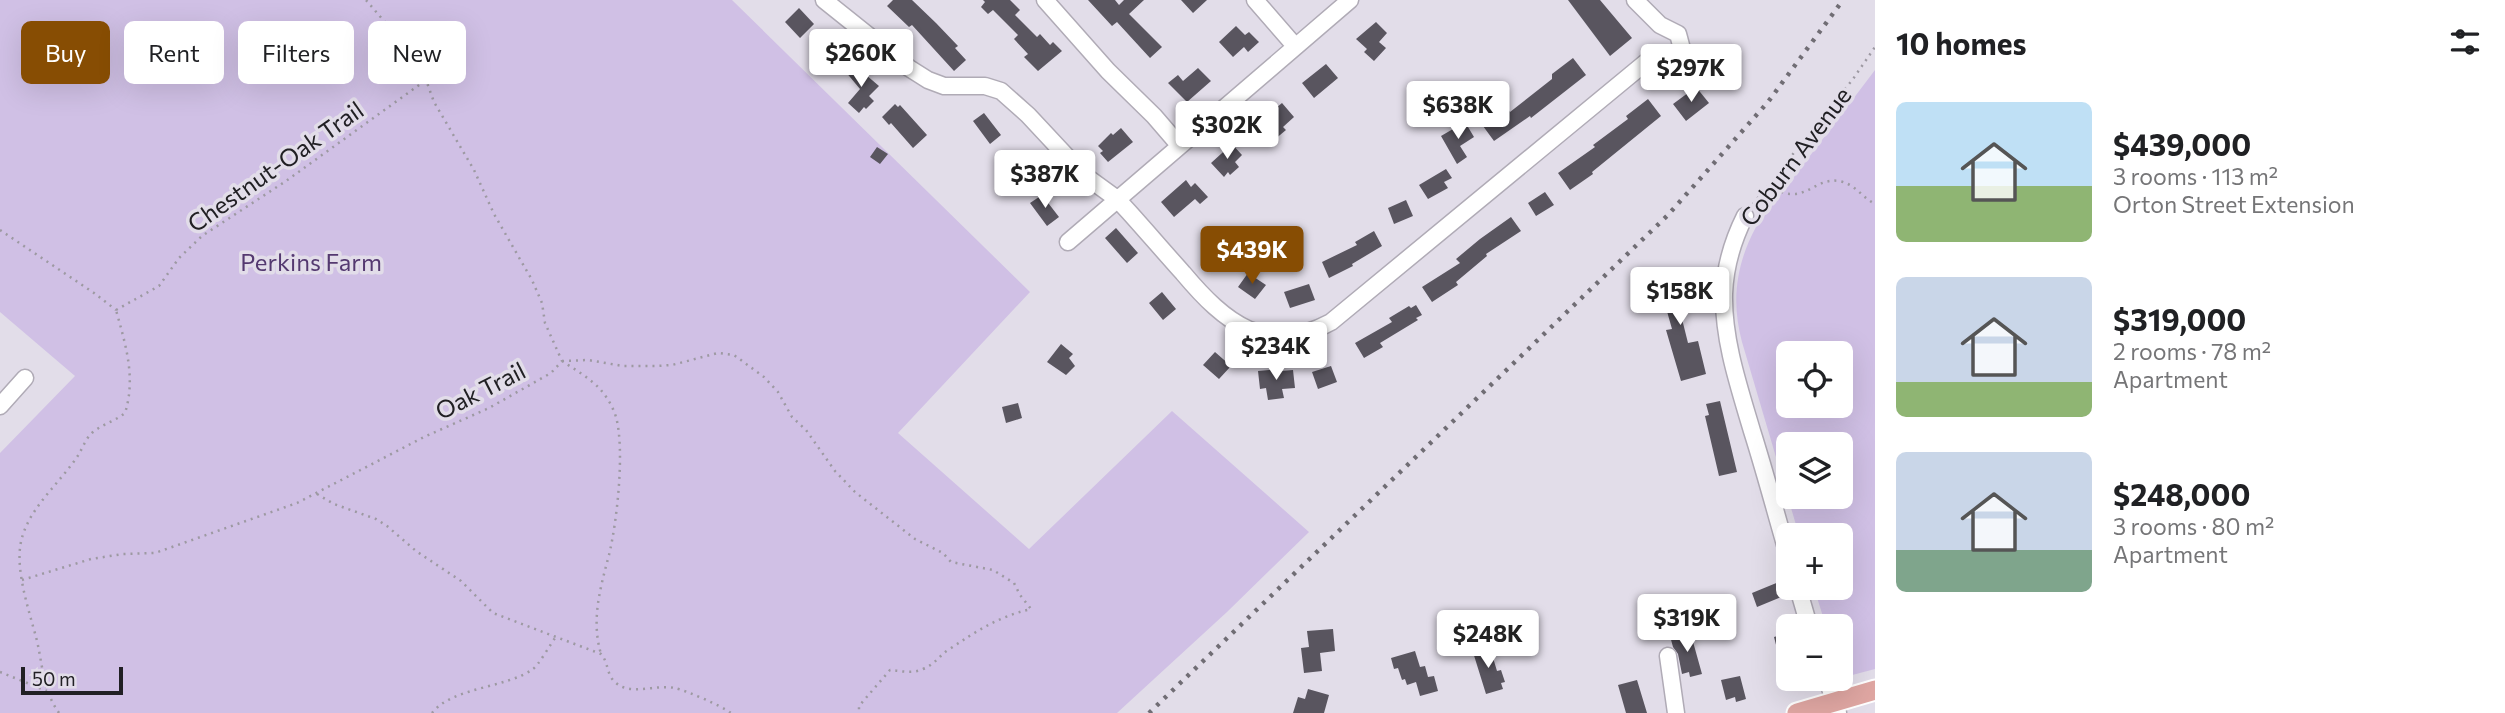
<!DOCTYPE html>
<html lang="en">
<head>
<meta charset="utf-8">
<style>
	:root { --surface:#fff; --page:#f6f6f6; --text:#202124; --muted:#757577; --accent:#874d03 }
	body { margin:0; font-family:Commissioner,sans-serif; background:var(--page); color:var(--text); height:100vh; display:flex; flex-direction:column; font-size:26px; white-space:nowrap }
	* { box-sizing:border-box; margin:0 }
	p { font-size:23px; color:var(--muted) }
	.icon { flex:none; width:38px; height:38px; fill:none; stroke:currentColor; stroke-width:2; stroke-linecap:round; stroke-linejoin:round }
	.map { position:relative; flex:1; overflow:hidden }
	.sheet { display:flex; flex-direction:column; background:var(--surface); width:630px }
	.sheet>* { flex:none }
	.hud { position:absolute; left:21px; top:21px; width:665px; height:63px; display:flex; gap:14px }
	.tools { position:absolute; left:1776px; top:341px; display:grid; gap:14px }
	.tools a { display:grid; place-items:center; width:77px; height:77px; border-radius:10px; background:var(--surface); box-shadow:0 7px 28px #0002; font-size:35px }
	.scale { position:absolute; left:21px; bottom:18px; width:102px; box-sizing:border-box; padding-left:7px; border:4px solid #212024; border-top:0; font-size:19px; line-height:24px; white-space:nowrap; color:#212024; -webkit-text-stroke:5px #e2dde9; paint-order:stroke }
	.price { position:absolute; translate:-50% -60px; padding:0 16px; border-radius:7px; background:#fff; color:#222; font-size:23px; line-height:46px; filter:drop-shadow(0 2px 4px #0008) }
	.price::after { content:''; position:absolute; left:50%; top:42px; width:21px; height:16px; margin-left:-10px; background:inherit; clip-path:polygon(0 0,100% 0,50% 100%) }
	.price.current { background:var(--accent); color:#fff }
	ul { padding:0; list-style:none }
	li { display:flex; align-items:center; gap:21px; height:175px; padding:0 21px }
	li span { display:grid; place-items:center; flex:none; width:196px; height:140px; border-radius:10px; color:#555 }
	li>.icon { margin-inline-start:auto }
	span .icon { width:84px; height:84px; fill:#fffc; stroke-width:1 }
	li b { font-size:30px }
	h2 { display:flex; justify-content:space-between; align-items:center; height:84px; padding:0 21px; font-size:30px }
	.pill { padding:0 24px; border-radius:10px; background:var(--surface); box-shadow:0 7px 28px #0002; font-size:24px; line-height:63px }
	.pill.current { background:var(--accent); color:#fff }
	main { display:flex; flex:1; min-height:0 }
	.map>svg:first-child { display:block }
</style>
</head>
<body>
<main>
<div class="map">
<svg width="1875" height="713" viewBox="0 0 1875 713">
	<rect width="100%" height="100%" fill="#e2dde9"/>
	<path fill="#d0c0e5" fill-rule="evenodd" d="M0 0H732L1030 292 898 433 1029 549 1172 411 1309 532 1227 612 1117 713H0V453L75 376 0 312Z
		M1875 70V669L1841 678V626H1826L1814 588H1841V536L1799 535 1742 342C1731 301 1736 264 1756 227ZM1788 354H1841V406H1788ZM1841 444V497H1788V444Z"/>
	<path fill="#59555f" d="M893 0H912L936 23 958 46 955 48 966 60 954 71 912 25 909 27 887 6Z
		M983 0H1010L1020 10 1015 15 1037 37 1040 34 1050 45 1053 42 1062 51 1038 71 1024 57 1028 54 1014 39 1018 35 993 10 988 14 981 7 985 2Z
		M1088 0H1115L1119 5 1124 0H1144L1129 14 1162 47 1150 58 1117 22 1112 26Z
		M1181 0H1207L1193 13Z
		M1568 0H1600L1632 38 1610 56Z
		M799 8 814 24 800 38 785 22Z
		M1376 22 1387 33 1379 42 1386 48 1374 61 1364 52 1367 49 1356 39Z
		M1236 26 1245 35 1249 32 1259 42 1248 52 1244 47 1233 57 1219 42Z
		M1573 58 1586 75 1531 118 1530 116 1494 141 1483 126 1508 109 1510 112 1552 79V74Z
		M852 63 879 86 869 96 874 101 866 109 864 107 859 113 848 103 860 89 845 71Z
		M1326 64 1338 78 1314 98 1302 83Z
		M1716 65 1734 72 1729 86 1710 78Z
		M1198 68 1211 81 1187 102 1168 83 1178 75 1183 81Z
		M1696 87 1709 103 1686 121 1673 104Z
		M1648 99 1661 116 1592 172 1593 174 1570 190 1558 173 1595 147 1593 145 1628 119 1626 116Z
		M1282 103 1294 117 1283 127 1286 130 1274 140 1259 122Z
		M895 104 898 107 900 105 927 135 913 148 891 123 889 125 882 117Z
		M984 113 1001 135 990 144 973 121Z
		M1465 122 1474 137 1460 146 1467 157 1457 164 1441 136Z
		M1121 128 1133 142 1108 162 1100 153 1103 151 1098 146 1111 133 1113 135Z
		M1232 144 1242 155 1235 162 1239 167 1230 175 1228 172 1224 177 1211 163Z
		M877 147 888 154 880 164 870 157Z
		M1013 152 1030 175 1018 184 1001 161Z
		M1446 169 1452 178 1444 182 1448 188 1428 199 1419 185Z
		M1186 180 1191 187 1195 183 1208 197 1200 204 1195 199 1174 217 1161 202Z
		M1545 192 1554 205 1536 216 1528 203Z
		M1042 195 1059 217 1047 226 1030 203Z
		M1406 200 1413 216 1394 224 1388 208Z
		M1511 217 1521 231 1486 254 1487 256 1456 282 1458 285 1432 302 1422 287 1460 263 1456 259 1480 239Z
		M1116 228 1138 253 1127 263 1105 238Z
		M1374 231 1382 246 1352 264 1353 266 1329 278 1322 262 1357 245 1355 242Z
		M1218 241 1234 259 1220 271 1204 253Z
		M1679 270 1690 308 1680 311 1688 343 1698 341 1706 374 1681 381 1666 330 1672 329 1657 276Z
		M1248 273 1266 285 1255 299 1238 287Z
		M1309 284 1315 300 1290 308 1284 292Z
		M1162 292 1176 309 1163 320 1149 303Z
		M1416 305 1422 315 1416 318 1418 320 1380 343 1383 347 1364 358 1355 343 1392 322 1389 318 1409 306 1411 308Z
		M1061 344 1073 354 1069 358 1075 366 1066 375 1047 362Z
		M1215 352 1231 366 1219 379 1203 365Z
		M1331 366 1337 382 1318 389 1312 372Z
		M1281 369V371L1293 370 1295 388 1282 389 1284 398 1268 400 1266 388 1260 389 1258 371Z
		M1720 401 1737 472 1719 476 1705 416 1709 415 1706 404Z
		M1018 403 1022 418 1006 423 1002 407Z
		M1781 581 1786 595 1757 607 1752 593Z
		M1333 629 1335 651 1320 653 1322 671 1304 673 1301 648 1309 647 1307 631Z
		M1690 631 1702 674 1690 677 1689 672 1682 674 1678 654 1673 647 1670 636Z
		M1788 633V679L1785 680 1774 637Z
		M1486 645 1488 652 1491 651 1497 671 1501 670 1505 682 1501 683 1503 689 1486 694 1472 649Z
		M1415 651 1420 667 1425 666 1428 677 1434 676 1438 691 1420 696 1416 682 1407 685 1405 679 1402 680 1398 668 1394 669 1391 658Z
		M1740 676 1746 699 1736 702 1735 697 1726 700 1721 680Z
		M1637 680 1647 713H1626L1618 685Z
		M1308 689 1329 695 1324 713H1293L1298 697 1305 699Z"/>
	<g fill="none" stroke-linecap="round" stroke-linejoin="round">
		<defs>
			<path id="minor" d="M824 0 909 68 928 80 944 86H985L1001 91 1028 115 1084 175 1117 199 1129 212C1147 232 1165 253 1183 273 1225 323 1266 357 1331 322L1645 63C1659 57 1673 62 1682 49L1678 34 1660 25 1635 0
				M1045 0 1108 71 1154 116 1179 145
				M1255 0 1295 46
				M1745 216C1733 240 1725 266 1724 294 1723 340 1739 387 1752 431 1765 472 1776 514 1788 555
				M1068 242 1350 0
				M0 406 25 378
				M1798 588 1809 626
				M1668 656 1676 713
				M1827 679 1838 713"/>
			<path id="major" d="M1797 713 1875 690"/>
		</defs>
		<use href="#minor" stroke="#b0abb6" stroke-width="19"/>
		<use href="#major" stroke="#fff" stroke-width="23"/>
		<path stroke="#9d99a2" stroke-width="2.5" stroke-dasharray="2 5" stroke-linecap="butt" d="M1769 185C1775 188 1783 194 1790 194 1811 196 1823 172 1848 184 1858 189 1865 199 1875 204
			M1753 204 1853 79 1875 47
			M0 230 94 293 116 310
			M116 310 159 286 179 258 202 236 286 181 426 80
			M562 361 588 360 623 366H656L672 365 718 353 734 355 764 377 778 392 792 417 806 430 835 471 855 492 915 539 943 553 951 562 993 570 1014 583 1020 595 1031 609C997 617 977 631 948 650 939 656 934 665 923 669 912 674 901 671 890 670L859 706V713
			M562 361C574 369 590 378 600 389 607 397 613 407 616 417 625 450 617 522 609 555 600 589 591 620 601 654
			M317 494 334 504 376 519 387 526 416 551 461 581 493 613 601 654C609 663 606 675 616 683 632 696 656 684 675 688 687 691 722 706 731 713
			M22 580 91 559 123 554 155 553 297 503 424 437 489 408 551 373 562 361 545 323 542 303 532 280 494 214 474 170 434 102 426 80 413 55 366 0
			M0 672 47 691
			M59 713C42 689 43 664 36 637 29 611 17 575 20 548 24 511 60 484 79 454 83 447 86 438 93 432 103 424 115 421 125 413 136 378 126 346 116 310
			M432 713C452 687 507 688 533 669 538 666 550 645 555 638"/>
		<use href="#minor" stroke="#fff" stroke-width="16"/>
		<use href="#major" stroke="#dfa6a2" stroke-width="19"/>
		<path stroke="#706d74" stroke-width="4.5" stroke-dasharray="3.5 7" stroke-linecap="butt" d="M1149 713 1668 215 1768 102 1843 0"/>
	</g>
	<g text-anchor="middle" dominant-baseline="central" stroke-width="7" stroke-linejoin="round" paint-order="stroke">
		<g font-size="24" fill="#212024" stroke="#e2dde9">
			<text transform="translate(1795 156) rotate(-53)">Coburn Avenue</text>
			<text transform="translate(275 166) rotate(-35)">Chestnut-Oak Trail</text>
			<text transform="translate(480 390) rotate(-27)">Oak Trail</text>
		</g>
		<g font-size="24" fill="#543970" stroke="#e2dde9">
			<text x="311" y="261">Perkins Farm</text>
		</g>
	</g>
</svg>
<div class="tools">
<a><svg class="icon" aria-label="locate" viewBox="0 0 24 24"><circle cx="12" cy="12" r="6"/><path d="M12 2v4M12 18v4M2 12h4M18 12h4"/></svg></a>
<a><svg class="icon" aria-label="layers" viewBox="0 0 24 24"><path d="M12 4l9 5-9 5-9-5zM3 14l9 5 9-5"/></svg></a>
<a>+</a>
<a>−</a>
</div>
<div class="scale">50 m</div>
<b class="price" style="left:861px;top:89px">$260K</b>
<b class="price" style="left:1691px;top:104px">$297K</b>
<b class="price" style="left:1458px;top:141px">$638K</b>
<b class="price" style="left:1227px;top:161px">$302K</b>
<b class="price" style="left:1045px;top:210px">$387K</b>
<b class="price current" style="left:1252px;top:286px">$439K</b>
<b class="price" style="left:1680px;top:327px">$158K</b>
<b class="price" style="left:1276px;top:382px">$234K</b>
<b class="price" style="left:1687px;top:654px">$319K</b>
<b class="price" style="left:1488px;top:670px">$248K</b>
<div class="hud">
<a class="pill current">Buy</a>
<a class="pill">Rent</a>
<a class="pill">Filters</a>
<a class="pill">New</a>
</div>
</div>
<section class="sheet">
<h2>10 homes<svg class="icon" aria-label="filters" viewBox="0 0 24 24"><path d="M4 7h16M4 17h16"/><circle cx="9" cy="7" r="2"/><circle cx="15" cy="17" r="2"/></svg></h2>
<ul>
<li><span style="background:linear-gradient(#bfe0f5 60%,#8fb573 0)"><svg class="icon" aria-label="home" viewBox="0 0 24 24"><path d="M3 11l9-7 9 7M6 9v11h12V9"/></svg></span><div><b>$439,000</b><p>3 rooms · 113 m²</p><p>Orton Street Extension</p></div></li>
<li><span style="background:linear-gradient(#c9d6e8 75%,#8fb573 0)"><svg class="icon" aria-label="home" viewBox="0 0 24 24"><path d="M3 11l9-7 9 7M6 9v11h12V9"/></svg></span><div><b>$319,000</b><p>2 rooms · 78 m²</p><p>Apartment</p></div></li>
<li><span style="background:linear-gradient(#c9d6e8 70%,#7fa58c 0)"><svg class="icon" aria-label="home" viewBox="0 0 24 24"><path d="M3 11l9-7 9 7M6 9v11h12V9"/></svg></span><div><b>$248,000</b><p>3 rooms · 80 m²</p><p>Apartment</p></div></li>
</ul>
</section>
</main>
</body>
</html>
